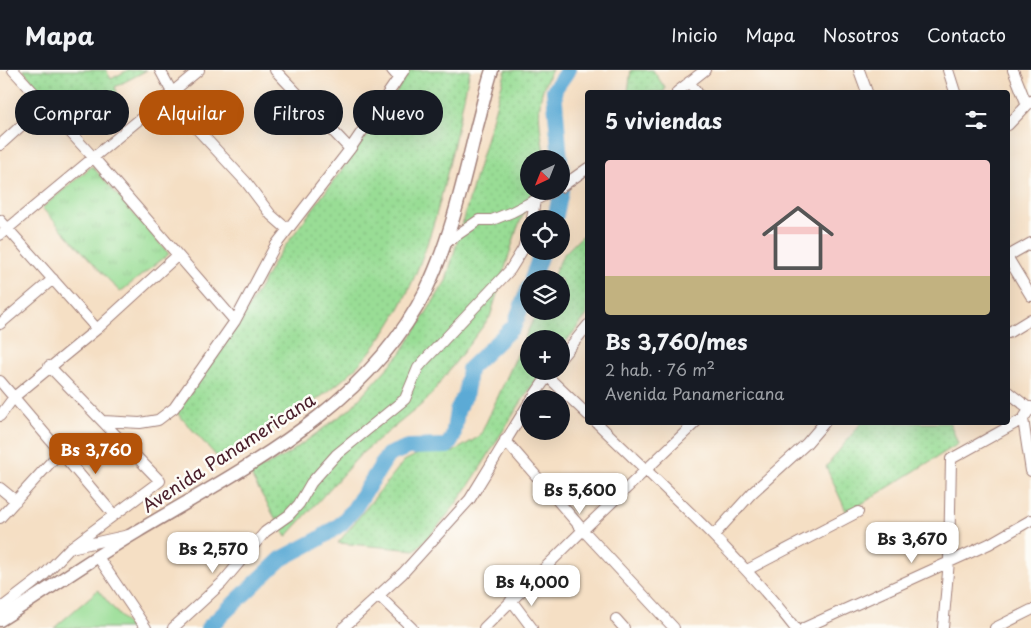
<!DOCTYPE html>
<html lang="es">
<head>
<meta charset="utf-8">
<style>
	:root { --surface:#171b24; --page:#242831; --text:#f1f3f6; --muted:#9ea1a6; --line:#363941; --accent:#b45309 }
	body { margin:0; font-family:"Playpen Sans",sans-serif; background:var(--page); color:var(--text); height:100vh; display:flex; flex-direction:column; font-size:19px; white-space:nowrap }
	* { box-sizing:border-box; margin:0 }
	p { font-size:16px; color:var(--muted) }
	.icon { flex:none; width:28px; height:28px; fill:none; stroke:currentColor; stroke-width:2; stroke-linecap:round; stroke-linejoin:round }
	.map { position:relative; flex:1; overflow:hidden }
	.panel { position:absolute; left:585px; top:20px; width:425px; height:335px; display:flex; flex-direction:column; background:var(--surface); border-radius:5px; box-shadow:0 5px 20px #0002 }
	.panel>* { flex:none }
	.banner { position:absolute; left:15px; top:20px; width:475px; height:45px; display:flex; gap:10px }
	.needle { width:32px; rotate:223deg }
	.fabs { position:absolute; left:520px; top:80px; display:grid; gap:10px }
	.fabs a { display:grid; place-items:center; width:50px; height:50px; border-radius:50%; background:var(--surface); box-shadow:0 5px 20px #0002; font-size:25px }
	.price { position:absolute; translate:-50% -42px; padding:0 11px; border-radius:10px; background:#fff; color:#222; font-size:16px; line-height:32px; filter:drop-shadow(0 1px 2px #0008) }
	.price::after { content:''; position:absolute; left:50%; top:30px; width:15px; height:11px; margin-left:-8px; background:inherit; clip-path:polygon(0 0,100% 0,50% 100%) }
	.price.selected { background:var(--accent); color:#fff }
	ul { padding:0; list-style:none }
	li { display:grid; align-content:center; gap:10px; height:265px; padding:0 20px }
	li+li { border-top:1px solid var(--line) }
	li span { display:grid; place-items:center; height:155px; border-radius:5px; color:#555 }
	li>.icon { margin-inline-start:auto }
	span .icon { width:90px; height:90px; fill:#fffc; stroke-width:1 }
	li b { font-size:21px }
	h2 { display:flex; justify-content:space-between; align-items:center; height:60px; padding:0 20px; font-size:21px }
	.chip { padding:0 18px; border-radius:22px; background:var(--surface); box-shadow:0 5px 20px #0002; font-size:18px; line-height:45px }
	.chip.selected { background:var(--accent); color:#fff }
	header { display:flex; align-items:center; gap:30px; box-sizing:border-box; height:70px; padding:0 25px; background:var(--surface); border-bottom:1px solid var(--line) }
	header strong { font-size:24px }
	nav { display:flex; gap:28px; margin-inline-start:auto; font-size:18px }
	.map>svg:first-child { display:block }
</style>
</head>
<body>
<header>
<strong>Mapa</strong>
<nav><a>Inicio</a><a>Mapa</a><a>Nosotros</a><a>Contacto</a></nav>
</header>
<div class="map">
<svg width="1031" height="558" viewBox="0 0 1031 558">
	<defs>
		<pattern id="grass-dots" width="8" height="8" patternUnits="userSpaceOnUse" patternTransform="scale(1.25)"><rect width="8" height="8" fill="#99dd95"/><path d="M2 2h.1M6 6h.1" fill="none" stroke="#85bd81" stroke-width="1.8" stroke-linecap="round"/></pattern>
		<pattern id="park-tufts" width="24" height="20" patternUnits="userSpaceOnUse" patternTransform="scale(1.25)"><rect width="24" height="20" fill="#99dd95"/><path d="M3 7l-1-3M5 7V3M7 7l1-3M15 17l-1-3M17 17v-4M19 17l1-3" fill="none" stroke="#85bd81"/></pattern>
	</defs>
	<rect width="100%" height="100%" fill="#fdfcf7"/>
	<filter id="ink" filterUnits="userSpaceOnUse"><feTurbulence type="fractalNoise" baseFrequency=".02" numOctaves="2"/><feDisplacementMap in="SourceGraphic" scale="10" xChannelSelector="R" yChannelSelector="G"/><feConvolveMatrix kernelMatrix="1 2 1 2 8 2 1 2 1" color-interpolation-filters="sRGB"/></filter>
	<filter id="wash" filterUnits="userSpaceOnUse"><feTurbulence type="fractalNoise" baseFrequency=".0096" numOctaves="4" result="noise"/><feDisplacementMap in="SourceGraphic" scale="20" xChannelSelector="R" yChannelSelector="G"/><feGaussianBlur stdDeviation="1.12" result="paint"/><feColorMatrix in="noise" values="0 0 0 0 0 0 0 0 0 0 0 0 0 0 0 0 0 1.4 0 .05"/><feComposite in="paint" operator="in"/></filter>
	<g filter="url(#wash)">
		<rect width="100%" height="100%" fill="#f5dfc4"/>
		<path fill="url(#grass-dots)" stroke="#727e60" d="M23 0H106L111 9 128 0H147L115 17 118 25 72 54Z
			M410 0H470C446 104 428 239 341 311 304 342 262 365 221 391L177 343 242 249 277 187 378 51Z
			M506 0H552C533 30 540 56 545 89H529V121H533L517 159 490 247 426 331 361 384 286 467 250 404 288 384 350 339 401 283 446 211Z
			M631 0H653L665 18 664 22H628Z
			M587 161V245L561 278V269H529V301H543C497 361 473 426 415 480L338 473 404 391 418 384 453 382 480 366 537 241H561V209H552L563 185Z
			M861 353H950L958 374 847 443 826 397Z"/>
		<path fill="url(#park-tufts)" stroke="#727e60" d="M92 96 169 184 120 222 42 138Z"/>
		<path fill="#99dd95" stroke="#727e60" d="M98 520 130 558H54Z"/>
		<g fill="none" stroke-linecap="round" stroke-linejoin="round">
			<path stroke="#5baad5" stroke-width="16" d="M560 89 554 20 568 0
				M561 95 563 108 561 119
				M555 149 561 121
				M532 209 542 181
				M208 558 281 489 319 469 341 454 354 439 388 385 408 377 447 376 453 367 457 341 466 322 469 299 514 256 529 217"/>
		</g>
	</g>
	<g filter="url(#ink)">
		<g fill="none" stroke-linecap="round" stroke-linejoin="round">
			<defs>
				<path id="minor" d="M13 0 93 87 235 251
					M160 0 184 45 246 112 271 145 287 159
					M275 0 350 79
					M392 0 399 8
					M859 0 867 22
					M948 0 955 22
					M1013 0 1027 35
					M689 12 697 22
					M677 22 705 0
					M1008 55 1031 31
					M0 75 44 35
					M561 117 588 98
					M532 149 535 130
					M0 150 97 259
					M0 165 199 0
					M444 174 479 150H492L512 142 553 121
					M1008 186 1031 173
					M1008 188 1031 226
					M0 254 53 209
					M1008 263 1031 249
					M561 288 588 255
					M547 306 588 345
					M0 311 114 445
					M1008 322 1031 340
					M532 329 551 301
					M0 346 14 327 97 259 178 185
					M1023 349 1031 401
					M103 351 140 353 158 350 174 338 235 251 275 176 350 79 404 0
					M596 352C665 419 736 482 795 558
					M505 370 583 460 674 558
					M0 418 16 431
					M0 448 60 382
					M714 465 752 423 806 374 825 352
					M75 477 129 465
					M98 487 146 558
					M747 500 858 442
					M378 525 412 558
					M511 530 532 558
					M0 539 43 506 70 478 160 411 49 296
					M616 549 624 558
					M173 558 222 513 265 462 289 445 299 434 311 413 336 385 405 329 418 298 423 292 510 200 523 179 529 158
					M343 558 403 503 470 429 529 333
					M484 558 583 460 696 352
					M804 558 989 474 1031 450
					M943 558 949 491 951 389 1023 349 1031 337
					M995 558 1031 540"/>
				<path id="major" d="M0 550C46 521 91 489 138 461 245 397 368 337 426 220 451 168 463 112 477 56 482 38 486 18 492 0"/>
			</defs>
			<use href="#minor" stroke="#a07f78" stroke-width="12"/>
			<use href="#major" stroke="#a07f78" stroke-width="15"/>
			<use href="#minor" stroke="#fff" stroke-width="10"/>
			<use href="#major" stroke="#fff" stroke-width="12"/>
		</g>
	</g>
	<g text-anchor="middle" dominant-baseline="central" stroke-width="5" stroke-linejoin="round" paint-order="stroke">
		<g font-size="18" fill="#4a1f2b" stroke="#fdfcf7">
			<text transform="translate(228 382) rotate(-33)">Avenida Panamericana</text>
		</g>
	</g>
</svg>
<div class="fabs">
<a><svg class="needle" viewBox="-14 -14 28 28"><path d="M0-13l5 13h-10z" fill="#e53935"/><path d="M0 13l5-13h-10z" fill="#9ea1a6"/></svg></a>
<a><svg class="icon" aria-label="locate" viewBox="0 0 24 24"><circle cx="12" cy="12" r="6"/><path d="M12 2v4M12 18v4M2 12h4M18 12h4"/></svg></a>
<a><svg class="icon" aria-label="layers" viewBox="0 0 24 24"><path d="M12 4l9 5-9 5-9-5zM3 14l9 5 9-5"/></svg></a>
<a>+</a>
<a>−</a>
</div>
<b class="price selected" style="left:96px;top:405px">Bs 3,760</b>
<b class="price" style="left:580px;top:445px">Bs 5,600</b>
<b class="price" style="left:912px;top:494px">Bs 3,670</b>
<b class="price" style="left:213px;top:504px">Bs 2,570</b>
<b class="price" style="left:532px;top:537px">Bs 4,000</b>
<div class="banner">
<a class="chip">Comprar</a>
<a class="chip selected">Alquilar</a>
<a class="chip">Filtros</a>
<a class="chip">Nuevo</a>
</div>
<section class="panel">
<h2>5 viviendas<svg class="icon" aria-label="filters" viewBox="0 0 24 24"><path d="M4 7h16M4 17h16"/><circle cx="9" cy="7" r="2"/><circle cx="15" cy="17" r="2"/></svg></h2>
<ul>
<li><span style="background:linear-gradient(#f6c9c9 75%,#c2b280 0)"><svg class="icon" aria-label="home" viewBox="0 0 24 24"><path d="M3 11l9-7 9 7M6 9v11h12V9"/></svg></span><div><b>Bs 3,760/mes</b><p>2 hab. · 76 m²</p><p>Avenida Panamericana</p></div></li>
</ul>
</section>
</div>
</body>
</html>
